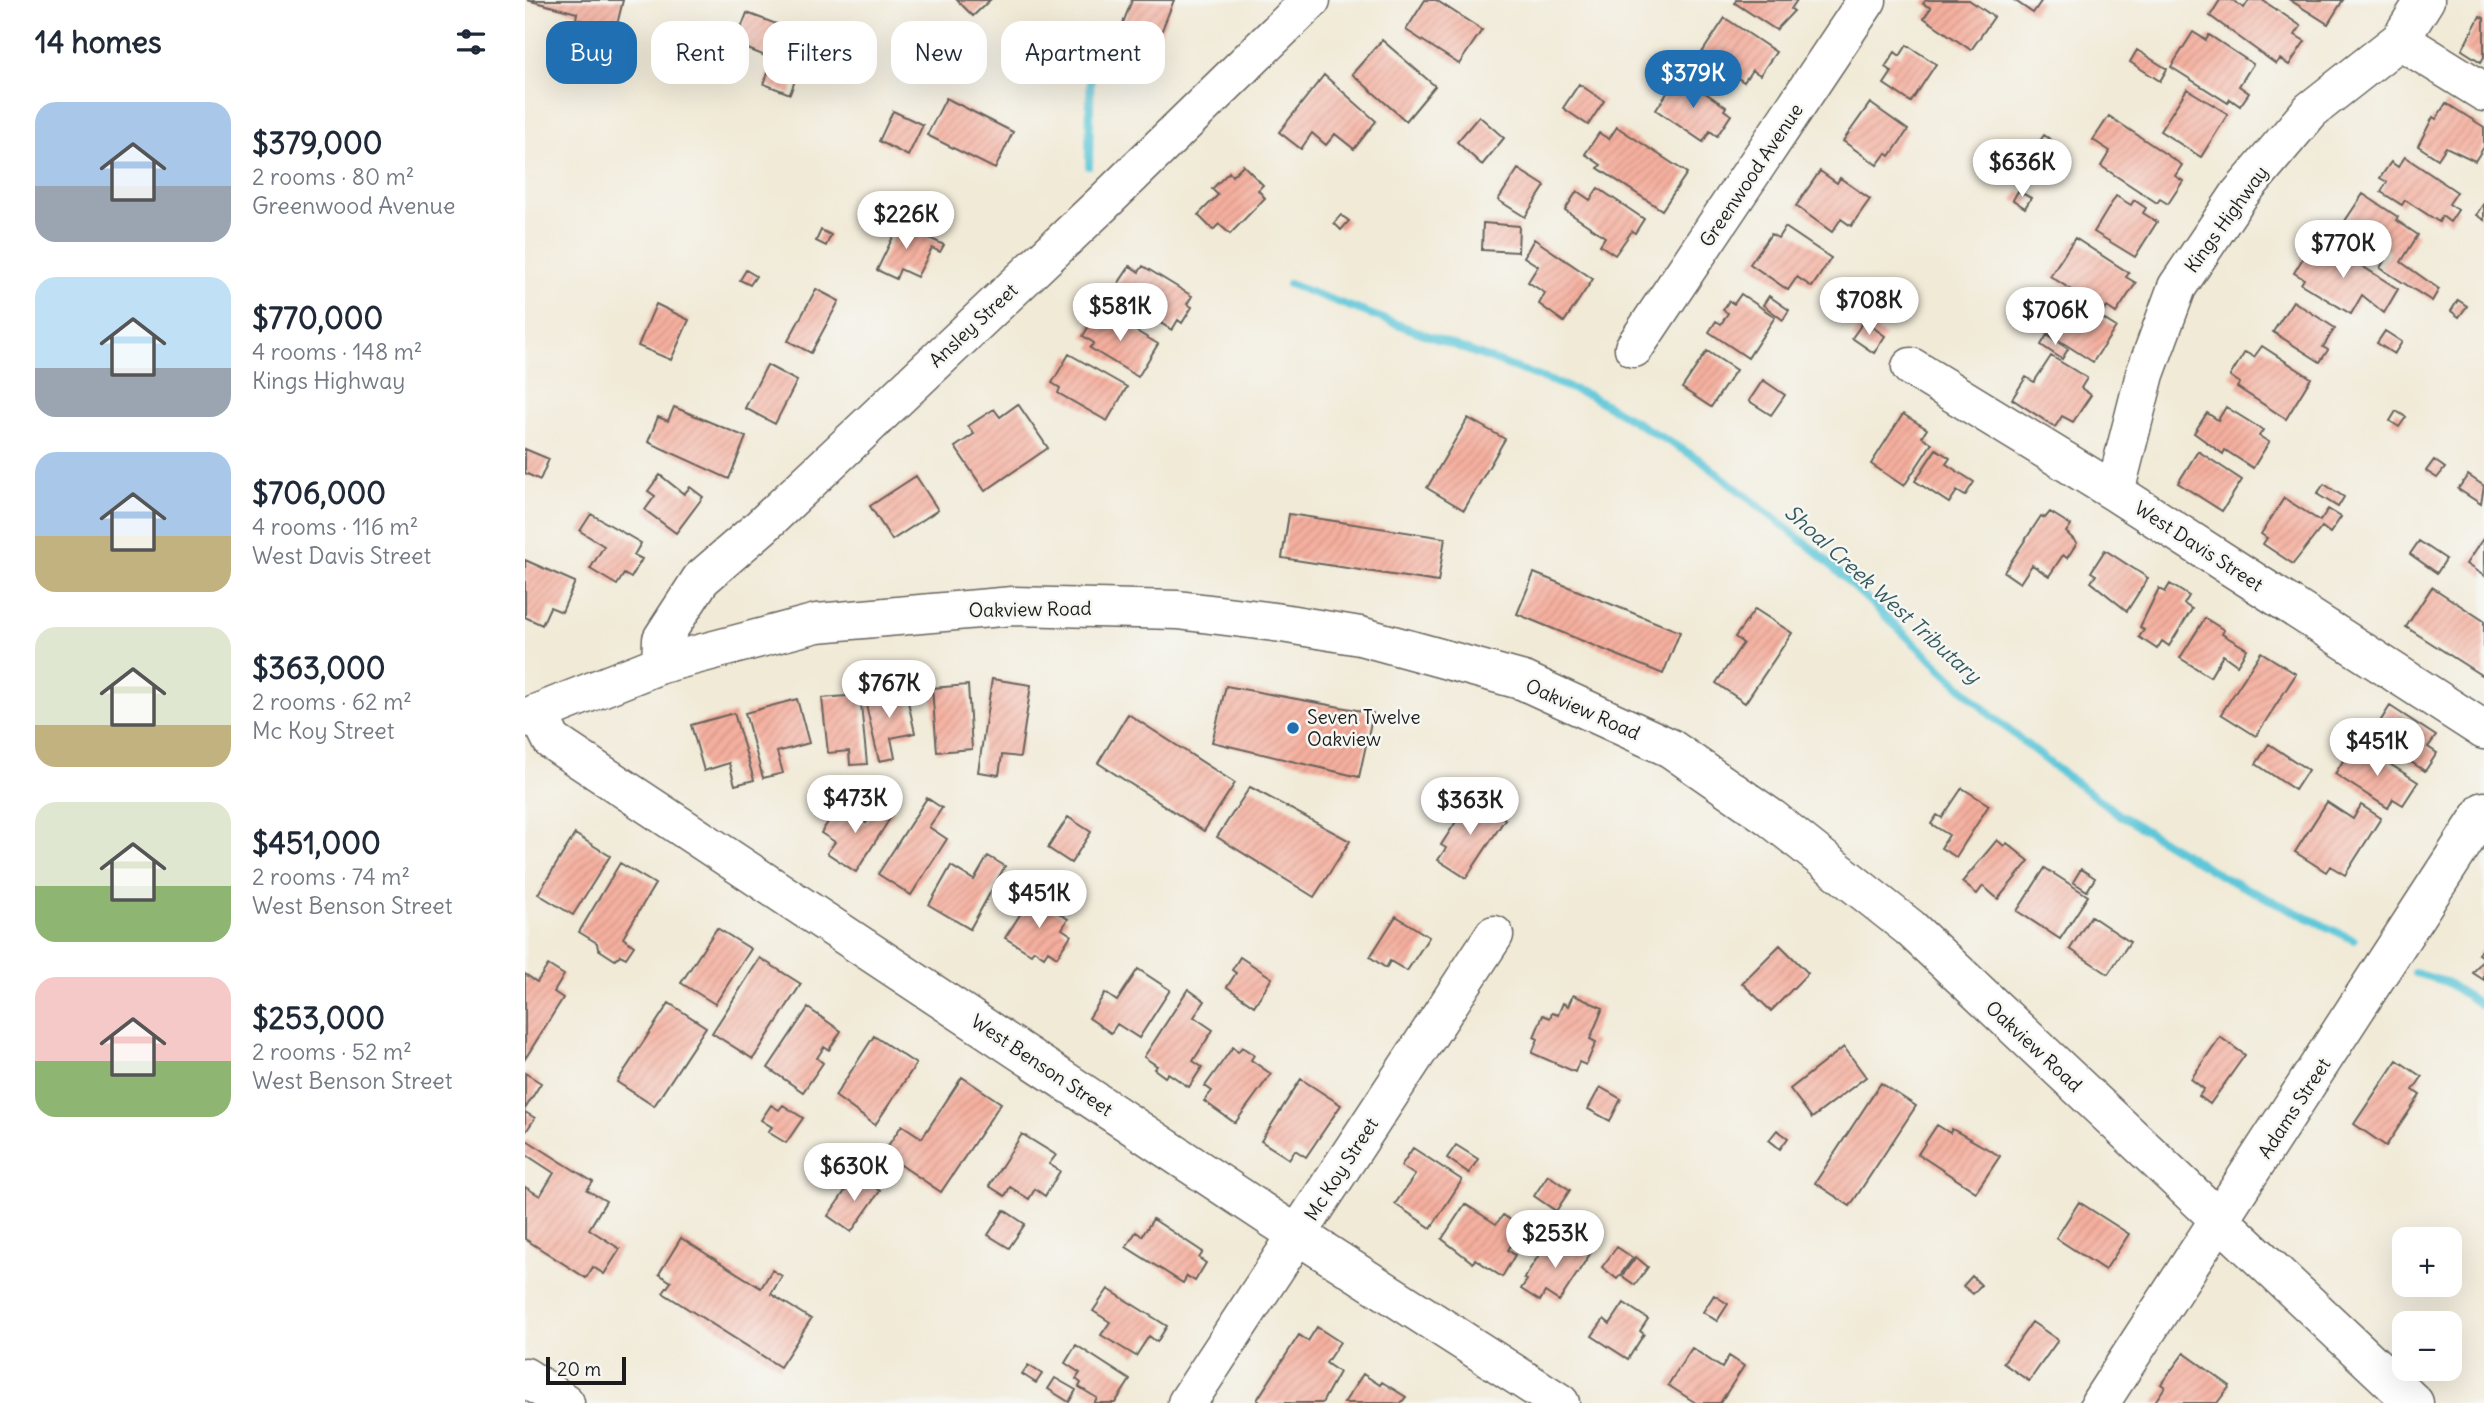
<!DOCTYPE html>
<html lang="en">
<head>
<meta charset="utf-8">
<style>
	:root { --surface:#fff; --page:#f2f2f3; --text:#1f2937; --muted:#747a83; --accent:#1f6fb2 }
	body { margin:0; font-family:Delius,sans-serif; background:var(--page); color:var(--text); height:100vh; display:flex; flex-direction:column; font-size:26px; white-space:nowrap }
	* { box-sizing:border-box; margin:0 }
	p { font-size:23px; color:var(--muted) }
	.icon { flex:none; width:38px; height:38px; fill:none; stroke:currentColor; stroke-width:2; stroke-linecap:round; stroke-linejoin:round }
	.map { position:relative; flex:1; overflow:hidden }
	.panel { display:flex; flex-direction:column; background:var(--surface); width:525px }
	.panel>* { flex:none }
	.hud { position:absolute; left:21px; top:21px; width:665px; height:63px; display:flex; gap:14px }
	.buttons { position:absolute; left:1867px; top:1227px; display:grid; gap:14px }
	.buttons a { display:grid; place-items:center; width:70px; height:70px; border-radius:14px; background:var(--surface); box-shadow:0 7px 28px #0002; font-size:35px }
	.scale { position:absolute; left:21px; bottom:18px; width:80px; box-sizing:border-box; padding-left:7px; border:4px solid #1c1c1c; border-top:0; font-size:19px; line-height:24px; white-space:nowrap; color:#1c1c1c; -webkit-text-stroke:5px #f6f6f2; paint-order:stroke }
	.price { position:absolute; translate:-50% -60px; padding:0 16px; border-radius:24px; background:#fff; color:#222; font-size:23px; line-height:46px; filter:drop-shadow(0 2px 4px #0008) }
	.price::after { content:''; position:absolute; left:50%; top:42px; width:21px; height:16px; margin-left:-10px; background:inherit; clip-path:polygon(0 0,100% 0,50% 100%) }
	.price.on { background:var(--accent); color:#fff }
	ul { padding:0; list-style:none }
	li { display:flex; align-items:center; gap:21px; height:175px; padding:0 35px }
	li span { display:grid; place-items:center; flex:none; width:196px; height:140px; border-radius:21px; color:#555 }
	li>.icon { margin-inline-start:auto }
	span .icon { width:84px; height:84px; fill:#fffc; stroke-width:1 }
	li b { font-size:30px }
	h2 { display:flex; justify-content:space-between; align-items:center; height:84px; padding:0 35px; font-size:30px }
	.chip { padding:0 24px; border-radius:21px; background:var(--surface); box-shadow:0 7px 28px #0002; font-size:24px; line-height:63px }
	.chip.on { background:var(--accent); color:#fff }
	main { display:flex; flex:1; min-height:0 }
	.map>svg:first-child { display:block }
</style>
</head>
<body>
<main>
<section class="panel">
<h2>14 homes<svg class="icon" aria-label="filters" viewBox="0 0 24 24"><path d="M4 7h16M4 17h16"/><circle cx="9" cy="7" r="2"/><circle cx="15" cy="17" r="2"/></svg></h2>
<ul>
<li><span style="background:linear-gradient(#a9c7e8 60%,#9aa5b1 0)"><svg class="icon" aria-label="home" viewBox="0 0 24 24"><path d="M3 11l9-7 9 7M6 9v11h12V9"/></svg></span><div><b>$379,000</b><p>2 rooms · 80 m²</p><p>Greenwood Avenue</p></div></li>
<li><span style="background:linear-gradient(#bfe0f5 65%,#9aa5b1 0)"><svg class="icon" aria-label="home" viewBox="0 0 24 24"><path d="M3 11l9-7 9 7M6 9v11h12V9"/></svg></span><div><b>$770,000</b><p>4 rooms · 148 m²</p><p>Kings Highway</p></div></li>
<li><span style="background:linear-gradient(#a9c7e8 60%,#c2b280 0)"><svg class="icon" aria-label="home" viewBox="0 0 24 24"><path d="M3 11l9-7 9 7M6 9v11h12V9"/></svg></span><div><b>$706,000</b><p>4 rooms · 116 m²</p><p>West Davis Street</p></div></li>
<li><span style="background:linear-gradient(#dfe7d0 70%,#c2b280 0)"><svg class="icon" aria-label="home" viewBox="0 0 24 24"><path d="M3 11l9-7 9 7M6 9v11h12V9"/></svg></span><div><b>$363,000</b><p>2 rooms · 62 m²</p><p>Mc Koy Street</p></div></li>
<li><span style="background:linear-gradient(#dfe7d0 60%,#8fb573 0)"><svg class="icon" aria-label="home" viewBox="0 0 24 24"><path d="M3 11l9-7 9 7M6 9v11h12V9"/></svg></span><div><b>$451,000</b><p>2 rooms · 74 m²</p><p>West Benson Street</p></div></li>
<li><span style="background:linear-gradient(#f6c9c9 60%,#8fb573 0)"><svg class="icon" aria-label="home" viewBox="0 0 24 24"><path d="M3 11l9-7 9 7M6 9v11h12V9"/></svg></span><div><b>$253,000</b><p>2 rooms · 52 m²</p><p>West Benson Street</p></div></li>
</ul>
</section>
<div class="map">
<svg width="1959" height="1403" viewBox="0 0 1959 1403">
	<defs>
		<pattern id="building-hatch" width="6" height="6" patternUnits="userSpaceOnUse" patternTransform="scale(1.75)"><rect width="6" height="6" fill="#f5af9e"/><path d="M-1 1l2-2M0 6l6-6M5 7l2-2" fill="none" stroke="#d19688"/></pattern>
	</defs>
	<rect width="100%" height="100%" fill="#f6f6f2"/>
	<filter id="ink" filterUnits="userSpaceOnUse"><feTurbulence type="fractalNoise" baseFrequency=".0143" numOctaves="2"/><feDisplacementMap in="SourceGraphic" scale="14" xChannelSelector="R" yChannelSelector="G"/><feConvolveMatrix kernelMatrix="1 2 1 2 8 2 1 2 1" color-interpolation-filters="sRGB"/></filter>
	<filter id="wash" filterUnits="userSpaceOnUse"><feTurbulence type="fractalNoise" baseFrequency=".00686" numOctaves="4" result="noise"/><feDisplacementMap in="SourceGraphic" scale="28" xChannelSelector="R" yChannelSelector="G"/><feGaussianBlur stdDeviation="1.57" result="paint"/><feColorMatrix in="noise" values="0 0 0 0 0 0 0 0 0 0 0 0 0 0 0 0 0 1.4 0 .05"/><feComposite in="paint" operator="in"/></filter>
	<g filter="url(#wash)">
		<rect width="100%" height="100%" fill="#f1ead7"/>
		<g fill="none" stroke-linecap="round" stroke-linejoin="round">
			<path stroke="#5ec7d9" stroke-width="8" d="M564 166 566 45
				M764 284 1066 396 1177 461 1294 554 1469 718 1531 768 1595 815 1698 877 1829 940
				M1890 973 1921 982 1959 1007"/>
		</g>
		<g id="blocks">
			<path fill="url(#building-hatch)" d="M2 0H98L91 29 51 19 52 13Z
				M432 0H465L448 16Z
				M607 0H649L625 60 589 46Z
				M900 0H911L957 30 934 64 881 30Z
				M1211 0H1272L1266 9 1269 11 1251 30 1210 3Z
				M1401 0H1444L1469 17 1446 50 1399 18 1406 8 1398 4Z
				M1489 0H1517L1508 13Z
				M1695 0H1707L1719 8 1724 0H1737L1776 26 1770 35 1780 41 1764 65 1755 59 1751 64 1685 16Z
				M1765 0H1818L1803 24Z
				M222 13 286 37 265 94 239 84 248 59 210 44Z
				M1955 16 1959 18V57L1956 62 1937 50Z
				M1200 18 1251 52 1235 75 1227 70 1219 82 1176 54Z
				M1668 32 1681 40 1684 35 1728 64 1714 86 1724 93 1715 106 1705 99 1703 103 1646 67Z
				M857 40 910 86 881 121 827 74Z
				M1382 45 1411 64 1386 102 1359 84 1367 72 1360 67 1370 52 1375 56Z
				M1612 50 1642 69 1635 81 1605 62Z
				M799 75 851 121 829 149 810 134 801 145 787 133 776 149 754 132Z
				M1154 75 1201 107 1199 110 1206 115 1192 136 1185 131 1178 142 1131 110Z
				M1054 84 1079 101 1063 125 1038 108Z
				M1662 89 1703 114 1676 157 1635 131Z
				M421 98 488 132 470 169 402 135Z
				M1345 103 1383 130 1365 156 1361 153 1352 165 1318 141Z
				M1921 103 1959 127V147L1950 161 1921 147 1913 159 1893 146 1908 117 1911 119Z
				M368 111 398 125 383 156 354 141Z
				M954 116 979 138 957 165 932 142Z
				M1584 116 1657 165 1650 176 1658 181 1643 204 1635 199 1632 203 1576 166 1585 151 1568 140Z
				M1092 127 1162 173 1137 210 1073 168 1076 165 1060 154 1074 133 1084 139Z
				M1519 135 1531 143 1525 153 1512 145Z
				M1880 157 1932 192 1924 204 1933 210 1925 222 1917 216 1914 222 1880 200 1877 205 1856 192 1862 182 1855 178 1866 162 1873 167Z
				M718 165 738 185 733 190 740 198 705 234 694 224 688 230 673 215 693 195 687 189 704 172 707 176Z
				M993 169 1020 186 1000 217 973 200Z
				M1295 171 1312 183 1315 178 1345 199 1326 226 1316 219 1307 232 1271 206Z
				M1073 188 1119 219 1110 233 1107 231 1090 255 1075 245 1080 237 1040 210 1052 191 1065 200Z
				M1493 191 1506 198 1500 208 1488 200Z
				M1838 194 1873 217 1871 220 1893 235 1876 262 1914 289 1907 301 1855 268 1865 251 1856 245 1853 250 1816 227Z
				M1591 196 1606 205 1609 200 1621 208 1618 213 1632 222 1610 257 1569 232Z
				M1959 203V220L1951 215Z
				M816 215 824 221 816 230 809 223Z
				M365 219 419 245 415 252 407 248 392 277 375 269 371 279 352 270 369 235 359 231Z
				M958 223 994 226 993 252 957 250Z
				M1260 227 1306 258 1287 287 1272 277 1263 290 1225 264 1246 234 1253 238Z
				M296 230 306 235 301 246 291 241Z
				M1550 238 1604 273 1601 277 1611 283 1591 313 1582 307 1579 311 1525 276Z
				M1009 239 1068 279 1039 322 1014 304 1020 293 1003 282 1013 266 999 257Z
				M1801 243 1873 289 1859 313 1837 295 1826 314 1776 284 1779 279 1769 273 1784 248 1794 254Z
				M605 266 614 272 618 266 667 296 662 304 667 307 657 323 653 320 647 330 587 293Z
				M221 270 231 276 225 285 215 280Z
				M291 289 314 301 286 353 263 341Z
				M1535 291 1591 327 1568 362 1513 327Z
				M1216 294 1250 317 1223 358 1184 332 1191 321 1196 324 1203 313 1198 310 1204 301 1209 304Z
				M1244 296 1264 310 1258 320 1238 305Z
				M1933 300 1942 306 1934 317 1926 311Z
				M1768 301 1810 328 1798 347 1803 350 1795 362 1748 332Z
				M131 304 164 320 146 360 113 346Z
				M574 309 633 344 613 377 565 348 569 343 558 336Z
				M1339 321 1360 336 1349 353 1327 338Z
				M1860 331 1877 342 1869 354 1852 343Z
				M1522 335 1543 349 1537 359 1516 345Z
				M1737 346 1786 378 1761 419 1712 387 1715 383 1705 376 1720 352 1729 357Z
				M1182 351 1211 370 1186 407 1157 388Z
				M544 354 602 387 582 421 533 393 535 388 527 383Z
				M1526 356 1562 378 1556 388 1566 395 1548 422 1537 416 1530 427 1487 399 1501 377 1509 382Z
				M242 365 272 381 250 424 220 408Z
				M1238 380 1260 395 1246 415 1224 401Z
				M493 404 523 448 460 491 430 447 449 434 443 426 469 409 475 417Z
				M149 407 221 437 204 479 123 442 133 417 143 421Z
				M1701 407 1738 430 1734 436 1744 442 1728 468 1700 450 1698 454 1669 433 1682 413 1693 420Z
				M1871 411 1881 417 1874 427 1865 421Z
				M1378 414 1402 429 1397 437 1407 443 1379 486 1346 464Z
				M943 418 980 439 939 510 902 488Z
				M0 449 24 459 15 480 0 473Z
				M1411 449 1425 458 1421 464 1449 482 1440 496 1432 491 1424 503 1390 481Z
				M1673 451 1717 480 1697 511 1653 483Z
				M1909 460 1920 468 1912 478 1901 471Z
				M135 475 159 494 165 487 178 497 151 533 120 510 130 496 123 491Z
				M1943 475 1959 486 1956 504 1933 489Z
				M391 476 413 510 367 540 345 506Z
				M1799 484 1819 497 1813 507 1792 494Z
				M1759 498 1795 521 1803 509 1816 517 1805 533 1797 527 1768 564 1738 544 1742 538 1736 534Z
				M1525 512 1546 525 1541 532 1552 543 1542 558 1538 555 1524 576 1507 565 1495 583 1479 572 1516 516 1520 518Z
				M66 514 116 543 109 555 117 559 106 578 99 574 92 585 65 569 79 546 55 531Z
				M764 514 920 538 913 582 757 558Z
				M1959 537V576L1941 564Z
				M1894 541 1921 559 1912 573 1885 554Z
				M1580 550 1623 578 1602 611 1566 582 1571 575 1566 572Z
				M0 560 50 582 37 612 25 607 17 625 0 617Z
				M1009 573 1155 632 1138 674 992 614Z
				M1645 584 1664 596 1659 604 1667 609 1644 646 1637 641 1632 649 1614 637 1619 630 1615 627 1634 588 1640 592Z
				M1907 587 1959 621V677L1881 627Z
				M1230 609 1267 633 1220 703 1191 683 1218 643 1210 637Z
				M1680 618 1699 630 1697 634 1722 649 1712 665 1698 655 1685 677 1655 658Z
				M1736 652 1771 674 1731 736 1696 714Z
				M467 679 506 685 495 757 477 755 474 775 453 772Z
				M443 685 447 749 412 752 407 688Z
				M701 686 848 713 834 777 687 742Z
				M380 688 390 733 366 738 370 758 354 761 339 696Z
				M335 695 342 764 325 765 324 751 303 753 297 698Z
				M272 699 284 743 252 752 258 773 238 778 220 713Z
				M1865 706 1911 736 1903 747 1912 753 1900 771 1846 736Z
				M209 713 229 780 210 785 204 763 179 771 166 725Z
				M603 714 710 783 679 831 573 763Z
				M1744 744 1783 770 1770 790 1731 764Z
				M1838 747 1893 782 1878 805 1868 799 1863 808 1810 774 1821 756 1829 761Z
				M725 787 825 841 789 897 692 837Z
				M1437 788 1464 805 1431 857 1416 848 1424 835 1406 824 1412 815 1417 818Z
				M947 797 980 819 941 878 913 860 921 848 916 845Z
				M402 798 417 808 404 827 422 839 386 895 353 874Z
				M354 802 369 812 331 872 302 853 310 842 296 833 314 805 341 823Z
				M1802 802 1828 819 1836 805 1856 818 1820 875 1805 866 1801 872 1770 852Z
				M543 817 566 832 546 863 523 848Z
				M50 834 85 856 48 915 13 894Z
				M1472 840 1479 846 1482 843 1504 861 1473 899 1458 886 1452 894 1437 882Z
				M463 856 480 866 445 929 404 905 426 866 449 880Z
				M95 863 130 884 98 938 109 946 101 958 95 955 90 960 73 949 72 943 54 932Z
				M1520 868 1563 896 1535 939 1492 911Z
				M1556 869 1570 878 1562 891 1548 882Z
				M507 896 543 919 537 929 546 935 532 957 523 951 519 957 509 950 506 954 480 938Z
				M871 916 904 937 882 971 865 961 861 968 845 957Z
				M1566 916 1605 942 1583 974 1545 949Z
				M192 928 226 949 190 1004 156 983Z
				M1255 945 1283 973 1246 1011 1217 983Z
				M1959 946V980L1948 973 1959 958 1953 954Z
				M715 957 747 978 729 1006 702 987 711 973 707 970Z
				M235 958 276 984 228 1059 187 1033Z
				M23 965 39 975 29 992 38 998 0 1059V974L12 982Z
				M613 969 645 990 614 1038 592 1024 586 1033 564 1018 580 993 592 1001Z
				M663 989 680 1001 669 1017 688 1030 668 1061 677 1067 664 1087 643 1073 640 1077 629 1069 632 1066 619 1057Z
				M1048 995 1078 1008 1065 1039 1071 1042 1061 1065 1054 1062 1050 1072 1007 1053 1013 1039 1009 1037 1018 1015 1025 1018 1027 1013 1033 1015 1038 1003 1043 1006Z
				M144 1003 181 1027 129 1106 92 1082Z
				M283 1008 316 1031 304 1050 299 1047 292 1058 298 1063 278 1092 243 1068Z
				M349 1036 391 1064 350 1125 310 1096Z
				M1695 1037 1720 1055 1685 1104 1674 1096 1679 1089 1666 1079Z
				M708 1047 713 1052 717 1047 729 1055 726 1060 746 1074 710 1123 679 1101 687 1091 680 1086Z
				M1319 1047 1341 1077 1287 1118 1265 1089Z
				M1872 1060 1897 1077 1888 1090 1895 1095 1861 1146 1829 1124Z
				M0 1073 16 1083 0 1109Z
				M437 1077 476 1103 416 1192 358 1153 377 1125 397 1138Z
				M776 1079 816 1105 781 1157 770 1150 764 1159 736 1141Z
				M1356 1083 1391 1106 1325 1206 1290 1183Z
				M1075 1087 1096 1099 1085 1121 1063 1109Z
				M246 1105 254 1110 258 1105 278 1118 261 1143 243 1132 247 1127 236 1120Z
				M0 1112 10 1118 0 1133Z
				M1412 1125 1425 1133 1427 1129 1475 1156 1451 1192 1393 1154Z
				M1252 1130 1263 1138 1255 1149 1244 1140Z
				M497 1134 531 1155 524 1164 535 1171 520 1196 510 1189 504 1199 485 1187 480 1196 464 1186Z
				M0 1139 68 1182 62 1190 81 1201 64 1229 95 1249 79 1274 68 1267 61 1278 0 1239V1187L15 1196 29 1173 0 1154Z
				M931 1145 953 1159 944 1173 922 1158Z
				M888 1148 937 1180 906 1228 870 1204 890 1175 876 1166Z
				M331 1175 355 1191 326 1232 303 1216Z
				M1023 1175 1045 1190 1031 1211 1009 1196Z
				M1554 1202 1604 1234 1580 1270 1531 1238Z
				M940 1204 971 1224 978 1215 997 1228 983 1250 990 1255 977 1277 950 1259 948 1263 917 1239Z
				M479 1210 500 1224 484 1248 463 1235Z
				M628 1219 678 1252 674 1258 681 1263 670 1281 662 1276 658 1283 601 1247 611 1232 617 1236Z
				M156 1238 236 1288 247 1270 257 1276 246 1294 286 1319 255 1367 138 1293 146 1282 134 1274Z
				M1025 1238 1042 1250 1049 1239 1067 1251 1034 1301 1020 1292 1015 1301 996 1289 1002 1280 999 1278Z
				M1092 1247 1108 1258 1092 1279 1077 1267Z
				M1111 1257 1123 1267 1110 1285 1097 1276Z
				M1447 1276 1456 1285 1448 1294 1438 1286Z
				M583 1289 642 1326 632 1342 624 1336 611 1356 576 1335 585 1322 568 1311Z
				M1189 1295 1203 1304 1192 1321 1178 1312Z
				M1099 1303 1123 1319 1115 1331 1119 1334 1103 1359 1067 1336 1079 1319 1085 1324Z
				M1507 1322 1533 1340 1504 1381 1478 1363Z
				M792 1327 815 1342 801 1363 814 1372 797 1403H737L732 1400 774 1335 783 1341Z
				M551 1345 605 1380 590 1403H569L572 1398 554 1387 556 1383 551 1379 555 1373 540 1363Z
				M1167 1348 1197 1368 1204 1356 1219 1366 1195 1403H1171L1143 1385Z
				M1659 1353 1705 1386 1692 1403H1629L1640 1387 1636 1384Z
				M503 1365 517 1374 511 1383 497 1374Z
				M838 1374 855 1385 857 1382 881 1397 876 1403H819Z
				M530 1378 551 1390 544 1402 523 1389Z"/>
		</g>
	</g>
	<g filter="url(#ink)">
		<use href="#blocks" fill-opacity="0" stroke="#67645d" stroke-width="2"/>
		<g fill="none" stroke-linecap="round" stroke-linejoin="round">
			<defs>
				<path id="minor" d="M1875 40 1959 92
					M1109 348 1342 0
					M1386 367 1590 492 1959 730
					M1590 492 1620 374 1652 287 1714 195 1786 110 1875 40 1900 0
					M136 664 137 639 176 579 236 527 576 205 786 0
					M13 713 27 741 748 1219 1035 1403
					M0 718 136 664 292 623 488 606 653 610 757 623 835 636 999 681 1145 748 1246 818 1385 928 1889 1403
					M0 1377 40 1403
					M662 1403 969 935
					M1575 1403 1959 811"/>
			</defs>
			<use href="#minor" stroke="#67645d" stroke-width="41"/>
			<use href="#minor" stroke="#fff" stroke-width="38"/>
		</g>
	</g>
	<circle fill="#1f6fb2" stroke="#f6f6f2" stroke-width="2.5" cx="768" cy="728" r="7"/>
	<g text-anchor="middle" dominant-baseline="central" stroke-width="5" stroke-linejoin="round" paint-order="stroke">
		<g font-size="19" fill="#1c1c1c" stroke="#f6f6f2">
			<text transform="translate(1226 175) rotate(-56)">Greenwood Avenue</text>
			<text transform="translate(1701 219) rotate(-54)">Kings Highway</text>
			<text transform="translate(448 325) rotate(-43)">Ansley Street</text>
			<text transform="translate(1674 546) rotate(33)">West Davis Street</text>
			<text transform="translate(505 609) rotate(-1)">Oakview Road</text>
			<text transform="translate(1058 709) rotate(24)">Oakview Road</text>
			<text transform="translate(1509 1046) rotate(43)">Oakview Road</text>
			<text transform="translate(517 1065) rotate(34)">West Benson Street</text>
			<text transform="translate(1769 1108) rotate(-57)">Adams Street</text>
			<text transform="translate(816 1169) rotate(-57)">Mc Koy Street</text>
		</g>
		<g font-size="19" fill="#1c1c1c" stroke="#f6f6f2" text-anchor="start">
			<text x="782" y="717">Seven Twelve<tspan x="782" dy="22">Oakview</tspan></text>
		</g>
		<g font-size="21" font-style="italic" fill="#33585e" stroke="#f6f6f2">
			<text transform="translate(1358 594) rotate(42)">Shoal Creek West Tributary</text>
		</g>
	</g>
</svg>
<div class="buttons">
<a>+</a>
<a>−</a>
</div>
<div class="scale">20 m</div>
<b class="price on" style="left:1168px;top:110px">$379K</b>
<b class="price" style="left:1497px;top:199px">$636K</b>
<b class="price" style="left:381px;top:251px">$226K</b>
<b class="price" style="left:1818px;top:280px">$770K</b>
<b class="price" style="left:1344px;top:337px">$708K</b>
<b class="price" style="left:595px;top:343px">$581K</b>
<b class="price" style="left:1530px;top:347px">$706K</b>
<b class="price" style="left:364px;top:720px">$767K</b>
<b class="price" style="left:1852px;top:778px">$451K</b>
<b class="price" style="left:330px;top:835px">$473K</b>
<b class="price" style="left:945px;top:837px">$363K</b>
<b class="price" style="left:514px;top:930px">$451K</b>
<b class="price" style="left:329px;top:1203px">$630K</b>
<b class="price" style="left:1030px;top:1270px">$253K</b>
<div class="hud">
<a class="chip on">Buy</a>
<a class="chip">Rent</a>
<a class="chip">Filters</a>
<a class="chip">New</a>
<a class="chip">Apartment</a>
</div>
</div>
</main>
</body>
</html>
